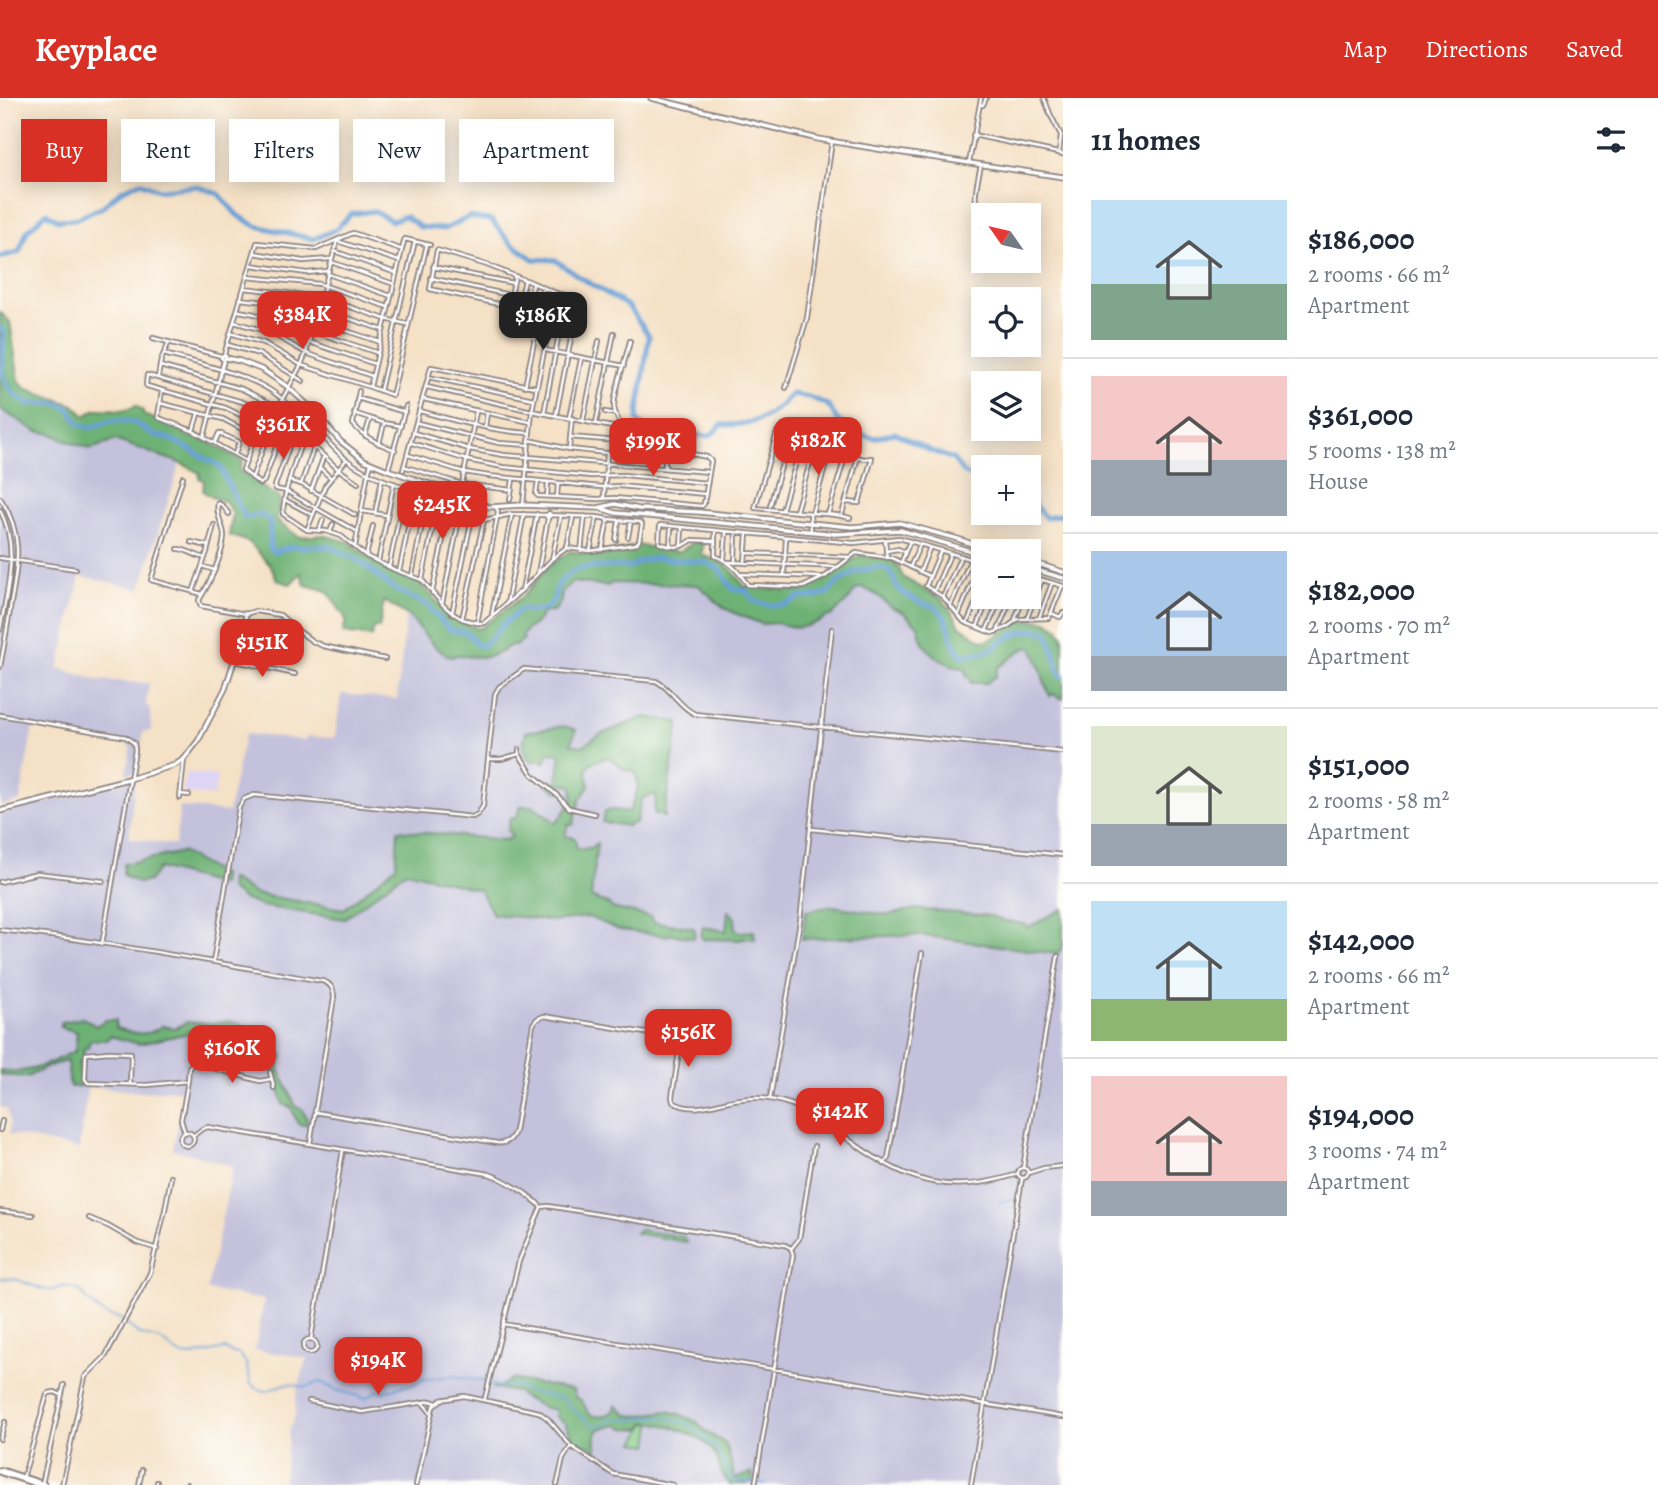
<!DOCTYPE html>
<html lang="en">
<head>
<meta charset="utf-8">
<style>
	:root { --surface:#fff; --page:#f2f2f3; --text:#1f2937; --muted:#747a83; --line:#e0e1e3; --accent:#d93025 }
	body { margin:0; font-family:Alegreya,serif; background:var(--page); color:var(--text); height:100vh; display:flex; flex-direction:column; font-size:26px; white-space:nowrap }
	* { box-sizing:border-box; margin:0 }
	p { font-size:23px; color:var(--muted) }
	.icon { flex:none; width:38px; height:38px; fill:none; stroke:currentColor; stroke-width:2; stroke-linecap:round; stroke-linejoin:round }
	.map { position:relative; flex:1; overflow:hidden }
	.side { display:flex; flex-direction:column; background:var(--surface); width:595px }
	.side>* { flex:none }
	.top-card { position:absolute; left:21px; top:21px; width:665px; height:63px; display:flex; gap:14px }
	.needle { width:46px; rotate:304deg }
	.fabs { position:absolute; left:971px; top:105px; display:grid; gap:14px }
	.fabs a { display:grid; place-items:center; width:70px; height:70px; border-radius:0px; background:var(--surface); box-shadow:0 4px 18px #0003; font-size:35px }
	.price { position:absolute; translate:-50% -60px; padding:0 16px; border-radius:14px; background:var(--accent); color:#fff; font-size:23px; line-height:46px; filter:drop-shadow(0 2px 4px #0008) }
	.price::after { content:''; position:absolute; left:50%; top:42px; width:21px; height:16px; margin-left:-10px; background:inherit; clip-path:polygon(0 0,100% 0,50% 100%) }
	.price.active { background:#222; color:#fff }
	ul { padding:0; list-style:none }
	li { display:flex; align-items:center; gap:21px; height:175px; padding:0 28px }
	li+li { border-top:2px solid var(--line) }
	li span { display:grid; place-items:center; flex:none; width:196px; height:140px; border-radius:0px; color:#555 }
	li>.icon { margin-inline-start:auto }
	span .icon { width:84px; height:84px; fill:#fffc; stroke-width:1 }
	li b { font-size:30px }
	h2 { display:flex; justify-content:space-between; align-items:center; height:84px; padding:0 28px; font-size:30px }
	.pill { padding:0 24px; border-radius:0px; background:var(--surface); box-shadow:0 4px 18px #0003; font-size:24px; line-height:63px }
	.pill.active { background:var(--accent); color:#fff }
	header { display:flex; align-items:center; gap:42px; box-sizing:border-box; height:98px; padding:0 35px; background:var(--accent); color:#fff }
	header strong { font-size:33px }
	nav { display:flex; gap:38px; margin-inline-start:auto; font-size:24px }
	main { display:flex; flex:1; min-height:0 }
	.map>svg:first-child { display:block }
</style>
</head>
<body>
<header>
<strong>Keyplace</strong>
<nav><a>Map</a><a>Directions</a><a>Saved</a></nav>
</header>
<main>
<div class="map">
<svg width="1063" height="1387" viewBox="0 0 1063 1387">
	<rect width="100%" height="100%" fill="#fdfcf7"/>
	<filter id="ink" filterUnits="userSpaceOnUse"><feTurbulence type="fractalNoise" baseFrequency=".0143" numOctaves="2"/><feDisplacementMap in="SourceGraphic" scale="14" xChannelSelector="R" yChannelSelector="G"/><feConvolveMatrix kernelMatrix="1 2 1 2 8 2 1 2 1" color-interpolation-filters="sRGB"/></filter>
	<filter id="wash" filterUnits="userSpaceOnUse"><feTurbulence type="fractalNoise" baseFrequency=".00686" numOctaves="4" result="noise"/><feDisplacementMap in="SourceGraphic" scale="28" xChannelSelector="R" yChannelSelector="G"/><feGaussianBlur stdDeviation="1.57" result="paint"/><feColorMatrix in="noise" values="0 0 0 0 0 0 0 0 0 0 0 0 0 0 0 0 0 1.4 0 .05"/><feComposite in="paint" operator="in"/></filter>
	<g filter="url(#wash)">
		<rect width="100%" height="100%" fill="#f5e1c6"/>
		<path fill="#ded5f5" d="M186 674 217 678 214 698 183 695Z"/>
		<path fill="#c3c1db" d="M0 311 36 333 52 336 69 344 91 351 115 342 180 366 140 491 80 478 59 570 97 582 149 585 146 608 150 609 151 633 143 634 138 675 126 676 131 650 127 645 33 629 20 703 0 708Z
			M571 484 607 488 613 485 698 487 724 510 739 517 762 526 777 525 797 530 833 517 851 499 854 493 862 489 880 499 889 508 903 514 919 529 955 569 966 571 992 580 997 576 998 569 1004 566 1013 557 1026 549H1031L1042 574 1043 583 1051 597 1053 596 1063 601V811L1026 830 1002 823 992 818 915 811 888 817 833 808 802 841 919 837 1056 856 1061 852 1063 847V1387H283L289 1334 296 1313 295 1301 307 1260 255 1252 264 1202 207 1192 233 1068 173 1051 185 992 141 994 88 988 79 1051 9 1036 10 1024 7 1011 0 1009V716L135 681 129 740 175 747 180 709 228 714 245 636 305 642 307 638 335 640 341 596 397 601 406 517 417 527 424 538 456 557 484 560 497 558 522 540 526 532 535 526 543 515 561 503 562 494Z"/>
		<path fill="#88ce88" stroke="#557862" stroke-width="2" d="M639 1132 683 1139 687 1144 635 1135Z
			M646 1325 652 1326 649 1347 635 1345Z"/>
		<path fill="#6eb174" stroke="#486a58" stroke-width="2" d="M0 214 10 224 19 283 27 291 74 307 85 318 96 311 127 312 136 308 143 313V317L193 335 243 363 239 372 267 392 280 400 277 423 299 439 323 437 349 444 386 472 420 485 452 520 479 531 523 498 548 469 570 453 596 458 639 447 679 454 694 444 703 445 704 446 701 457C725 464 730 467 744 488L800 493 826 481 848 464 861 457 891 462 895 464 904 480 942 501 956 520 960 528 981 542 987 543 1022 523 1033 522 1047 523 1059 531 1063 538V601L1053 596 1050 598C1042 582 1041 564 1031 549 1017 551 1010 563 998 569L995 580H992L987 585H971V581L966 578V571C944 567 920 553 919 529L903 514 889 508 880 499 862 489 854 493 851 499 833 517 824 520 820 523 807 528 797 530 777 525 762 526 739 517 724 510 698 487 613 485 607 488 572 484 562 494 561 503 555 512 543 515 535 526 526 532 522 539 524 541 516 548 511 547C493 561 485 560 464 558L462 557H456L453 559C432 554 423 531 408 518 401 513 392 508 384 503L379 530 374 529 372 539 343 535 346 521 327 493 305 487 301 475 290 486 277 482 271 468 249 444 229 437 233 416 225 403 212 399 203 393 204 383 199 380 200 375 180 365 115 342 91 351 69 344 52 336 36 333 0 311Z
			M645 619 679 624 664 719 654 715 656 696 642 700 636 724 627 728 602 724 605 713 614 712 629 714C635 700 642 687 634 673L625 672 609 659 590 665 587 672 589 688 580 702 573 727H568L565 738 575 740 577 751 590 750 597 745 591 799 610 807 612 810 652 819 653 824 690 829 695 831 694 840 669 836 668 838 619 832 589 819 554 823 493 816 480 792 406 773 344 821 261 808 245 802 229 791 230 781 256 796 344 811 396 768 398 732 505 742 512 739 508 732 510 720H516L521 708H534L556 725 573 702 572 688 562 685 557 694 547 687V685L557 684 561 656 548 655 545 665 537 662 532 664C521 652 521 649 526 634L564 628 576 632 571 646 582 648 601 636Z
			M182 754 222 777 221 787 159 770 149 783 138 785 123 777 124 766Z
			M833 808 888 817 915 811 992 818 1007 824 1009 823 1027 827V830L1063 811V847L1061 852 1056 856 919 837 802 841 806 813Z
			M728 813C736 818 736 822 735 832L740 834 754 833 755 841 743 840 741 842 706 841 704 842 701 839 703 829 726 833Z
			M83 920 96 928 105 922H116V930C133 935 147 940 162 928L175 930 187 924 213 926 228 923 278 937 276 945 283 958 278 969 296 1009 303 1012 307 1022V1027L298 1026 291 1009 283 1007 274 972H270L264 945 252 941 198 933 139 946 110 938 107 942H90L88 950H84L83 964H79L81 988 70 989 67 963 52 967 27 979 0 977V972C28 978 51 964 75 953L77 934 61 929V924Z
			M511 1281 573 1292 575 1299 581 1302 590 1317C605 1320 602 1319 614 1313L616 1307 627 1317 636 1318 668 1313 679 1316 697 1324 706 1334 726 1346 735 1381 751 1375 753 1377 752 1384 729 1387V1384C720 1377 721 1371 717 1360 709 1338 668 1326 646 1324L641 1331 623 1330 618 1327 599 1331 596 1337V1352L592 1354 590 1347 575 1344 565 1325 555 1318 556 1313 553 1311C543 1312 533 1302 523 1300L518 1294 492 1290 503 1287Z"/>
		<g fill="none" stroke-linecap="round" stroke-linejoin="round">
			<path stroke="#67a0d5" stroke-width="2" d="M999 1104 1015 1100
				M0 1180 15 1181 45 1192H52L65 1188 79 1192 96 1211 109 1218 119 1220 139 1236 151 1240 161 1242 169 1248 172 1252 181 1257 192 1258 225 1251 233 1255 239 1256 246 1265 251 1286C270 1301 271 1287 288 1286 294 1285 299 1289 305 1289 310 1289 316 1284 321 1284L336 1292 366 1300 377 1293 382 1294 403 1288 412 1287 421 1282 451 1278 478 1282 501 1289 515 1287 530 1294 562 1300 579 1317 594 1328H598L617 1320 635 1322 646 1319H663L681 1323 691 1328 716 1349 731 1381C742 1387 754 1381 766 1387"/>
			<path stroke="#67a0d5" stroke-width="5" d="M0 159 19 154 27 133 46 115 58 122 75 121 101 110 121 93 140 84 159 92 197 88 219 96 237 117 256 128 314 141 336 131 351 116 374 113 392 123 405 118 420 129 445 131 469 119 491 122 511 145 533 161 555 162 581 180 628 208 649 238 637 322 648 332H671L691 337 710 338 721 327C753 328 771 320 792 296L809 299 828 307 837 321 851 334 874 340 895 335 931 353 953 361 964 375 984 383
				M0 230 4 234 2 274 11 293 29 306 57 305 69 310 79 326 91 330C107 322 122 319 139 327 144 330 148 334 153 337 158 339 164 338 170 341 187 348 201 360 219 367L245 420 260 416 270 423V450L274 454 290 449 329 448 361 464 394 491 426 506 450 532 465 534 472 540 476 546 481 548 491 541 503 526 522 511C532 514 547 514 553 503 557 496 554 489 561 483 576 468 583 469 602 469 612 468 620 468 630 469L641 463 655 460 705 464 719 471 732 490 747 493 754 503 769 507H784L801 499H815L826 496 840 483 857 473 880 469 891 474 896 488 906 497 924 506 936 509 946 521 955 549 962 558C970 556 982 556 989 552 994 550 999 545 1004 542 1017 534 1032 530 1047 534L1054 552 1058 573 1063 578
				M1029 401 1046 420 1063 416"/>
		</g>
	</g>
	<g filter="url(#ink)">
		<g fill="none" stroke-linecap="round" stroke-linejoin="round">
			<defs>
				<path id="street" d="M1044 0 1051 18 1061 37 1059 55
					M980 7H983L986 0
					M973 37 1063 56
					M969 65 981 0
					M981 67C978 82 970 107 982 119
					M427 146 393 294 392 297 370 289 404 143 405 141 430 147
					M334 153 396 175
					M254 155 303 163 330 161
					M331 164 394 186
					M251 167 307 175 327 173
					M433 169 513 185
					M328 176 391 198
					M247 179 320 186 388 209
					M431 180 542 204
					M526 182 556 195 579 200 556 317
					M244 190 321 199 385 221 407 226
					M521 199 525 182 487 167 437 152 430 191 540 215 551 219 532 313 523 407
					M240 201 318 210 383 232
					M530 201 533 187
					M509 208 515 178
					M239 213 255 216 279 225 309 244 375 266
					M258 217 314 222 380 244
					M234 224 269 234 306 255 372 278
					M312 233 378 255
					M230 235 264 245 301 267 370 289
					M153 240 221 258
					M630 243C627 257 613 297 614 309 616 326 632 339 632 356
					M228 247 259 256 303 283
					M545 252 624 268
					M223 257 226 258 224 262 221 260Z
					M224 257 257 145 316 151 353 135 400 151
					M160 268 242 291 278 309
					M158 279 161 262 168 246
					M428 279 534 301
					M525 288 540 215 543 190
					M427 289 532 313 622 331
					M786 290 807 220 832 43
					M162 293 158 318 159 320 193 333 246 363
					M359 293 353 326C363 339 379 346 395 352
					M380 293 415 143
					M357 300 405 314
					M423 301 530 324
					M160 305 223 321 255 338 243 372 260 386 264 383 290 310C269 279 199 266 164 256
					M303 309 275 388 276 391 286 393 358 434
					M301 313C316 329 329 348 346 361 377 386 425 393 462 407L469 410 484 422 512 416 546 417
					M420 313C456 323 492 333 529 335
					M605 314 616 316
					M354 315 384 325 401 328
					M544 315 566 198
					M569 320 581 261
					M583 323 599 243
					M313 325C300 340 283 396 283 416L307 432 326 433 341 438 366 458 395 472 422 482 444 508 452 515 462 521 477 525H484L522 492 552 461 567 450 590 453 636 446 639 443 642 426 640 424 608 421 597 419 551 417
					M418 325 499 345 528 347
					M596 325 614 235
					M485 329 487 315
					M269 331 226 310 147 288 146 287 147 277 243 304 273 320
					M193 333 198 316
					M414 335 469 351 504 357 709 374
					M365 338 370 321
					M204 339 224 262
					M570 339 630 344
					M529 342 569 351 607 355H687L707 359 711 363 704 406 702 408 615 400 598 401 538 398 536 396 538 383
					M215 344 219 335 239 344 235 356
					M412 345 467 362 503 369 591 378 624 377 707 385
					M379 346 384 326
					M815 347 864 361 872 360 859 405 846 404
					M314 349 338 371 358 385
					M569 351 572 320
					M665 355V369
					M408 357 464 374 489 378 601 389 619 388 705 396
					M406 369 462 386 512 392
					M320 370 331 380
					M388 372 406 308
					M403 372 431 269 535 289
					M183 379 151 482 202 496
					M252 380 278 309 301 267 306 255 337 143 399 163
					M290 383 301 386 355 417
					M301 386 317 341 322 336
					M462 386 476 314
					M311 393 323 360
					M547 398 548 384
					M557 399 558 385
					M604 399 607 355
					M0 400C24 435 18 465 11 505 8 526 4 548 0 569
					M285 402 313 417
					M510 402 513 381
					M770 408 791 334
					M0 412C20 450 7 492 0 532
					M782 412 805 334
					M362 413 386 417
					M796 413 818 337 815 335 779 332 777 334 755 410C774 412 793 413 811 415 824 416 838 416 850 420
					M375 415 382 381
					M549 415 551 417 548 420 546 418Z
					M810 415 811 433
					M812 415 830 352
					M229 416 222 407 218 405C215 417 224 427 224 438 223 457 209 487 199 502L201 508 246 516 255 513 280 517 296 531
					M828 416 846 356
					M842 416 858 359
					M307 432 325 388 346 362
					M319 433 323 422
					M715 433V458C731 464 738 473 748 487L803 489 826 478 856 455 892 460 929 478
					M330 434 333 426
					M628 439 631 423
					M616 442 619 423
					M885 442 887 460
					M714 443 692 442C681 451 672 450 659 445L660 427 854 445 899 440 984 465
					M191 444 208 448
					M670 448 671 428
					M681 448 682 430
					M355 449 368 375 371 366
					M567 450 573 419
					M178 451C186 451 196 458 205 460
					M602 452 608 421
					M941 452 926 488 943 499 964 524 992 535 1006 530 1018 521 1049 520 1062 488
					M581 453 585 418
					M590 453 597 419
					M886 453 898 451 905 454
					M746 455 851 459
					M366 458 373 428
					M0 460 76 471
					M552 461 561 418
					M724 462 726 434
					M378 464 394 385
					M729 464 838 469
					M735 465 736 434
					M745 465 747 435
					M901 465 910 443
					M202 468 214 472
					M389 469 405 390
					M910 469 920 447
					M399 474 416 392
					M920 474 930 449
					M538 475 548 420
					M740 476 821 479
					M412 477 428 396
					M784 477 786 439
					M1029 478 1063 488
					M422 482 439 400
					M522 492 537 416
					M934 493 951 455
					M193 494 207 454 214 427
					M432 495 451 403
					M943 499 961 458
					M507 505 524 416
					M442 506 462 407
					M950 509 971 461
					M452 515 473 415
					M1051 515 1060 519 1063 515
					M492 516 512 416
					M958 518 981 464
					M1027 520 1042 482
					M1039 520 1052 485
					M462 521 484 422
					M1015 521 1024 499
					M477 525 497 420 498 413 496 410
					M967 525 984 486
					M977 529 989 499
					M986 533 1001 499
					M997 534 1012 499
					M242 539 292 549
					M291 554 296 531 312 543 323 548 385 561
					M235 563 295 576
					M0 617 126 639 134 645 135 652 102 846
					M519 651V656L532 676 558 698 569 710 595 716
					M488 661H501L519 656
					M181 696 189 697
					M180 700 184 661
					M811 731 1063 757
					M0 784 37 775 103 783
					M0 832C108 843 215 865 322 883 331 885 334 891 334 900L315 1014 497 1045C506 1046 512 1042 515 1033L533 926 537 921 544 918 681 941 672 999 673 1004C695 1017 718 1003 741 1001 755 999 770 1000 783 1004 810 1011 830 1028 852 1044 908 1085 950 1098 1018 1076
					M213 864 239 709 244 701 254 697 473 719 478 716 483 708 495 596 499 589 524 571 656 583C672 591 679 609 695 616L1063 654
					M270 974 274 990
					M188 983 189 969 194 965 260 983 271 981
					M130 987 131 955 109 954 86 956 85 981 88 985 147 987 188 983 181 1022 185 1035
					M770 1001 800 823 832 531
					M0 1032 2 1023
					M180 1041a7 7 0 1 1 14 0a7 7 0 1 1-14 0Z
					M193 1038 202 1031 208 1029 489 1076C504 1081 531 1097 541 1109
					M310 1046 315 1015
					M884 1066 888 1060 894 1027 922 855
					M1018 1075a5 5 0 1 1 10 0a5 5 0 1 1-10 0Z
					M1023 1070 1058 858
					M1028 1075 1044 1070 1063 1068
					M541 1109 548 1108 785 1147 791 1150 793 1157 755 1387
					M0 1113 33 1117
					M89 1120 108 1128 136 1144 157 1151
					M791 1151 799 1141 814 1048
					M503 1226 1063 1319
					M311 1241 343 1052
					M303 1248a7 7 0 1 1 14 0a7 7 0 1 1-14 0Z
					M485 1300 519 1163 541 1109
					M309 1303 362 1314 431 1303 436 1305
					M422 1304 431 1315
					M0 1341 5 1324
					M23 1380 47 1297 49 1295 55 1294 61 1297
					M42 1386 64 1287
					M62 1387 85 1279 105 1259 150 1175 165 1112 171 1079
					M139 1387 142 1372
					M157 1387V1384
					M187 1387V1386
					M416 1387 433 1309 441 1302 464 1298 539 1314 548 1321 571 1348 613 1376 673 1387
					M557 1387 563 1361 571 1348
					M971 1387 1022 1081"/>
				<path id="secondary" d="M651 0 818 41 884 52 1063 79
					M226 260 240 263 263 272 288 289 313 312 340 343 364 362 388 372 459 396 489 409 523 407 598 410 615 406 639 411 699 414 852 429 900 425 958 441 992 453
					M600 410 616 415 837 436 900 432 984 457
					M1029 463 1063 474
					M1029 470 1063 480
					M0 713 136 679 175 667 184 661 198 643 225 591 242 539 246 516"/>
				<path id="highway" d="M0 1373 43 1387"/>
			</defs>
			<use href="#street" stroke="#8c8280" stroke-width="6"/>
			<use href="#secondary" stroke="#8c8280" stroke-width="7"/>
			<use href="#highway" stroke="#8c8280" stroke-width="10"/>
			<use href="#street" stroke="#fff" stroke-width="2.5"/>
			<use href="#secondary" stroke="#fff" stroke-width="3.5"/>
			<use href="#highway" stroke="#fff" stroke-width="6"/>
		</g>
	</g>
</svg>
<div class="fabs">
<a><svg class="needle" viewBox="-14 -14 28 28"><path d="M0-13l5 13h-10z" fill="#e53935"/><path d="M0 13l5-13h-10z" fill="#747a83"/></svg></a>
<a><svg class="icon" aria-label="locate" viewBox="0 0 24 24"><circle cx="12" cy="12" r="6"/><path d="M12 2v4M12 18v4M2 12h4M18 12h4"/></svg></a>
<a><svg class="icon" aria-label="layers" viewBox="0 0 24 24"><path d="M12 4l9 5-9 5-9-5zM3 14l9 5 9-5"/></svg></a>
<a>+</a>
<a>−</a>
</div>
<b class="price" style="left:302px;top:253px">$384K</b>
<b class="price active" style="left:543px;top:254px">$186K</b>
<b class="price" style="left:283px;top:363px">$361K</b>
<b class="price" style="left:818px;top:379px">$182K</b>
<b class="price" style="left:653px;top:380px">$199K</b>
<b class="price" style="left:442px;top:443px">$245K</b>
<b class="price" style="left:262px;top:581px">$151K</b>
<b class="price" style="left:688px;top:971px">$156K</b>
<b class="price" style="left:232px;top:987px">$160K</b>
<b class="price" style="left:840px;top:1050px">$142K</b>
<b class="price" style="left:378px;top:1299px">$194K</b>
<div class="top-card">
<a class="pill active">Buy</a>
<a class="pill">Rent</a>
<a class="pill">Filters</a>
<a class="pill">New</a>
<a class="pill">Apartment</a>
</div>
</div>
<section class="side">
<h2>11 homes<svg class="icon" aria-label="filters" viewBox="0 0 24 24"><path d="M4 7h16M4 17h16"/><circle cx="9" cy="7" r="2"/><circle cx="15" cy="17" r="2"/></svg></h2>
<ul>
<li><span style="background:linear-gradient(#bfe0f5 60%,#7fa58c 0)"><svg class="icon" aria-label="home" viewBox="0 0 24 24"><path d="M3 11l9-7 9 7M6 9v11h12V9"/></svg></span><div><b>$186,000</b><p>2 rooms · 66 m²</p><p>Apartment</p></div></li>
<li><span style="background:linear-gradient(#f6c9c9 60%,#9aa5b1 0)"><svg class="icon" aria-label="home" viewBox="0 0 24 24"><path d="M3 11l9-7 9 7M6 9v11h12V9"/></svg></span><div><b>$361,000</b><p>5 rooms · 138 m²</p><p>House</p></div></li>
<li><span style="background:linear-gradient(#a9c7e8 75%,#9aa5b1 0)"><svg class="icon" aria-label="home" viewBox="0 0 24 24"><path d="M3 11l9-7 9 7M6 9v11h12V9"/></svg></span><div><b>$182,000</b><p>2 rooms · 70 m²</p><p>Apartment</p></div></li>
<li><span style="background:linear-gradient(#dfe7d0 70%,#9aa5b1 0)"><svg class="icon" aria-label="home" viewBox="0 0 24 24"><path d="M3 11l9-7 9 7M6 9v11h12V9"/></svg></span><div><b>$151,000</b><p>2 rooms · 58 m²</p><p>Apartment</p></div></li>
<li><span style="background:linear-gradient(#bfe0f5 70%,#8fb573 0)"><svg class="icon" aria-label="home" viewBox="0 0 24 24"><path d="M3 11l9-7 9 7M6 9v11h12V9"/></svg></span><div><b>$142,000</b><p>2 rooms · 66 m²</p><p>Apartment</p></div></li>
<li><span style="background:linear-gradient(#f6c9c9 75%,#9aa5b1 0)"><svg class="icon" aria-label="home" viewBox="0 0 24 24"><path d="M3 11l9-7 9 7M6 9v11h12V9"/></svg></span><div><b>$194,000</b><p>3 rooms · 74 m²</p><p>Apartment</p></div></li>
</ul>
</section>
</main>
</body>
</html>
